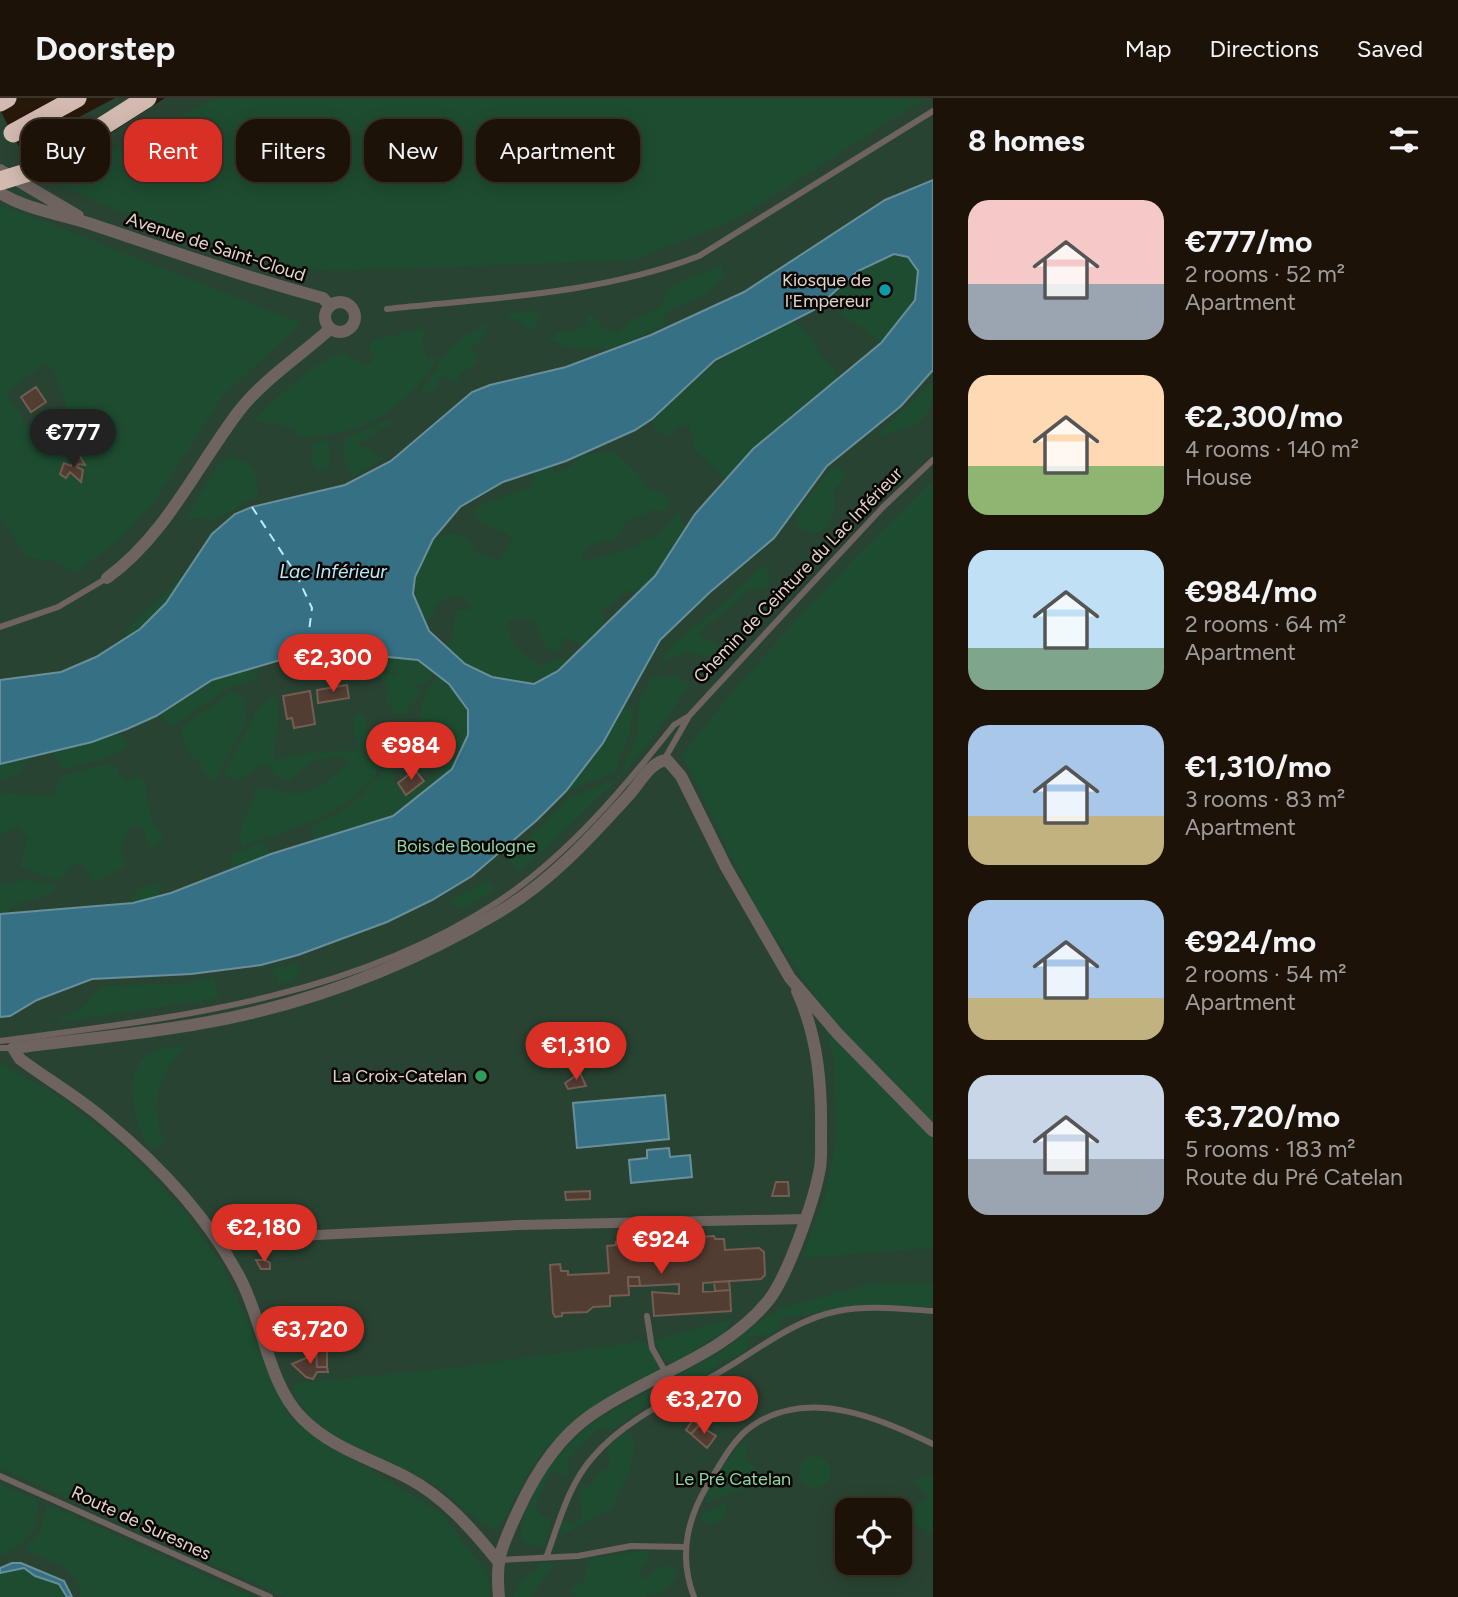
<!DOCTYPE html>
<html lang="en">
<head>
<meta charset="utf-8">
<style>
	:root { --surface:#1d1208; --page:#251b12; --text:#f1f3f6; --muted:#a09e9c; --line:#3b3229; --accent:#d93025 }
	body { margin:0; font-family:Figtree,sans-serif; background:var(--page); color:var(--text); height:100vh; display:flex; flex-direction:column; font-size:26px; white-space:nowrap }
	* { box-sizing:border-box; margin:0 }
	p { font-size:23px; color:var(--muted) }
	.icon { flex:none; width:38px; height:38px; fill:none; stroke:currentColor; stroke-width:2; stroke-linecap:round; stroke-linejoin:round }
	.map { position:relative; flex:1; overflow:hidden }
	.drawer { display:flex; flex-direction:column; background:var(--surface); width:525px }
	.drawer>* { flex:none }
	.top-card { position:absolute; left:21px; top:21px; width:665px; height:63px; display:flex; gap:14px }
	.fabs { position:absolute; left:835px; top:1400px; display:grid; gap:14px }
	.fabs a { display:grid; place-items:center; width:77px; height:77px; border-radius:14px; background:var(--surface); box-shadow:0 4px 18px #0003,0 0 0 2px var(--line); font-size:35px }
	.price { position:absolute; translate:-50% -60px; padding:0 16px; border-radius:24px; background:var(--accent); color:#fff; font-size:23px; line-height:46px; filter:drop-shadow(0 2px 4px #0008) }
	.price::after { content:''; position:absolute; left:50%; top:42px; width:21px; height:16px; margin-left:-10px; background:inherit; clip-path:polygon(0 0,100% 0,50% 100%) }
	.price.current { background:#222; color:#fff }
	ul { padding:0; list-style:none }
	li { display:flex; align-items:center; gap:21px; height:175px; padding:0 35px }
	li span { display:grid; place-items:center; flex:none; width:196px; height:140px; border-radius:21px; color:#555 }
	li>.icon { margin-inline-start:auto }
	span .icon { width:84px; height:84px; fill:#fffc; stroke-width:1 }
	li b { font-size:30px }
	h2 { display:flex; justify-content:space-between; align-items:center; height:84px; padding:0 35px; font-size:30px }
	.pill { padding:0 24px; border-radius:21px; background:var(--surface); box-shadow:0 4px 18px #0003,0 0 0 2px var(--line); font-size:24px; line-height:63px }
	.pill.current { background:var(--accent); color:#fff }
	header { display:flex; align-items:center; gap:42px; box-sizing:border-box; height:98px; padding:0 35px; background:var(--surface); border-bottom:2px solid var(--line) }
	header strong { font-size:33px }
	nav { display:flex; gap:38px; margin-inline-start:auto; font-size:24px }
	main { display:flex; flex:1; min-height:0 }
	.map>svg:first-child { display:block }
</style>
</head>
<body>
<header>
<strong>Doorstep</strong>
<nav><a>Map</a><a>Directions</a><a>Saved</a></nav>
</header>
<main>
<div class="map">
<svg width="933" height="1499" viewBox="0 0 933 1499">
	<rect width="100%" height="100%" fill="#27180a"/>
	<path fill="#294332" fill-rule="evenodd" d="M115 0H134L32 64 46 77 165 0H933V1499H0V12L27 64 21 50ZM847 1412H900V1465H847Z"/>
	<path fill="#1e4c31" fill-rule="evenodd" d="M215 0H926L737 121 633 162 335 173 302 171 197 147 52 84Z
		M0 106 301 225 222 299 154 405 121 440 75 475 57 464 26 459 0 418ZM44 266 53 271 71 320 58 333 30 331 6 295Z
		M895 156 908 159 918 173 915 202 881 245 839 214 832 199 857 173Z
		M722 167 724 179 701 199 673 210 664 218 665 227C622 247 596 263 550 242L560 233 568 235 586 228 589 215 609 234H619L628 224 661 209 670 188Z
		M539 213 540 218 532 233 505 216Z
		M489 223 484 239 471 250 478 258 477 265 461 275 457 285 443 278C433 286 438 298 420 294L453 246Z
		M793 224C817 236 815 258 832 267L838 280 753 351 725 381 694 351 689 326 677 330 670 338 654 331 652 321C696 275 734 248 793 224Z
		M424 230 426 236 422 243 427 260H438C403 314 363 339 298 339L293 329 253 323C280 296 307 269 343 254L366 268 372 263 369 251 373 242Z
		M933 284C933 332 913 325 874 340Z
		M389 321 390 326 358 346 359 349H369L378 360 387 359 353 378 343 359 344 341Z
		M329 343 330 368 323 374 312 366 313 344Z
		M615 354 639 377 647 390 664 395 670 403 666 412 651 413 627 423 616 443C603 444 584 443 581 459L587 463 636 449 643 442 658 438 681 410 679 421 687 429 655 478 638 497 627 492 602 514 606 527 583 548 567 539 562 543 560 551 552 553 545 548 533 521H514L509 524C507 546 525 560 543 568L557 560 569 562C526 604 486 581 444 550L452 540 456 512H470L472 508 459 496 438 505 429 523 424 526C409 484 415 480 433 441 452 433 468 432 475 454L499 463 512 440C501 428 485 432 475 419L476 409 532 388 534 374 551 368 555 375C569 374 575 362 583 356Z
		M233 359 254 369 258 397 216 422 186 419 219 365Z
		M836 370 845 374 846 379 833 392 836 406 827 430 816 435 796 430V415L830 372Z
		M933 382V1150L802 1160 825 1099 836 1042 834 961 814 897 757 812 682 657C758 558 844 469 933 382Z
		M194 461C197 475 144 532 127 538L125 533C149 508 176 490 194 461Z
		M765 466 770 476 767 490 751 491 700 534 702 539 723 550 714 562 694 555 680 556 659 566 672 547 723 506Z
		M388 558 418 562 435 574 424 588 386 571Z
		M258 569 257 581 230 589 172 629 159 616 212 582Z
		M375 573C392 576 416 578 421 596L404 616H396L386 604 388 590Z
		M439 577C449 586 462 597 467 610 484 651 424 703 392 719 368 731 340 736 314 744L310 728C366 705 368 687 405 645L407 652 392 671 394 682 406 697 437 675 439 670 425 653H418L411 644 426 594Z
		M672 578 680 579 690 587 645 650 620 678 637 636 639 604 651 580Z
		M231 594 244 599 246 623 214 684 187 652 181 630Z
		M274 597C284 618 273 638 275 661H287L288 657 357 652 353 618 363 615 370 639 387 653C367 713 295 730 242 748 234 726 254 710 257 689L299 696 323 687 348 664 340 658 313 663 290 682 276 679 268 667 263 666 239 682 223 677 257 612Z
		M624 607 633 613 630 633 615 675 566 693 603 645Z
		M117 635 126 641 127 650 104 661 62 672 52 654Z
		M29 660C26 672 12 679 0 682V666Z
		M102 667 116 668 119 676 127 683 135 678 144 681 152 724 164 740 150 753 142 728 130 730 120 750 126 768 93 785 87 772 79 765 73 766 62 780 56 782 19 769 28 740 19 729 0 737V695L53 698 61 678Z
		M609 683 614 684 541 755 528 742 566 702Z
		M264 744 271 756 232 770 230 757Z
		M522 747 536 759 519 774 507 760Z
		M24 782 57 787C41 810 23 794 5 816H0V788Z
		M487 783 495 791 460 813 451 802Z
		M159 785V798L133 805 131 799 139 790Z
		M298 865 300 871 292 882 276 887 278 881 270 871Z
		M214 879 219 900 60 924V920L81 911 103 888 181 886Z
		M188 948C158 973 149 1008 165 1045L150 1051C133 1026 119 967 155 952 164 948 178 949 188 948Z
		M0 965 62 1000 129 1053 188 1118 222 1166 290 1319 318 1340 441 1415 487 1474 490 1499H285L0 1370Z
		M933 1185V1209C905 1209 878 1205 850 1209 828 1211 807 1219 786 1218L780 1222V1229L768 1239 763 1236 751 1239 746 1253 736 1259 724 1261 712 1274 644 1309 614 1331 599 1330 567 1363 569 1379 552 1372 534 1410 540 1414V1417L551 1421 545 1448 529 1447 521 1439C521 1395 563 1348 596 1322L724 1252 764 1220 784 1209 869 1186Z
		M732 1221 725 1233 674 1266 663 1260 654 1242Z
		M645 1243 660 1272C624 1296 572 1321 544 1353 524 1376 516 1403 500 1428L493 1431C472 1421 456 1401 437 1388 390 1358 314 1346 292 1290L297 1285 462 1269Z
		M629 1332 635 1344 632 1366 613 1409 559 1439 562 1422 572 1425 582 1420 579 1390 592 1387 595 1377 610 1369 607 1349Z
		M751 1337C741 1354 748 1370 766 1377L742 1391 706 1405C703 1385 737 1351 751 1337Z
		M799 1374a16 16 0 1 1 32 0a16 16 0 1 1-32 0Z
		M933 1376V1435L914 1427 908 1418 918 1404 929 1400 914 1383Z
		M0 1386 36 1401C43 1429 25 1449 0 1458Z
		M724 1405 727 1408 725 1420 712 1426 704 1424 700 1417Z
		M47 1406 253 1499H81C76 1464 48 1466 25 1451L40 1433Z
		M646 1453 649 1461 638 1475 645 1481C655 1471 660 1465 675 1470L678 1477 662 1495 646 1496 647 1499H576L570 1490 583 1484 588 1460Z
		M555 1465 531 1499H513L523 1480 538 1472V1466Z
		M13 1470C30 1468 62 1482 67 1499H0V1475Z"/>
	<path fill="#357085" stroke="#698f9b" stroke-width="2" fill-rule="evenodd" d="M933 82V272L901 308 827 368 774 440 709 495 660 542 603 645 566 693 537 722 472 778 432 802 387 824 298 857 261 867 191 876 92 881 37 902 10 918 0 919V816L133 805 171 795 271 756 393 718 452 671 468 637V612L449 586 418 562 329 553 287 560 212 582 156 618 127 631 92 644 0 666V582L61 574 96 559 140 531 166 505 212 436 235 416 252 409 345 387 391 363 472 294 490 287 566 269 651 237 744 194 885 102ZM894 156 908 159 918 173 915 202 881 245 753 351 695 416 655 478 558 573 534 586 492 579 465 566 429 533 413 496 415 479 433 441 460 409 503 384 566 363 635 332 652 321 715 262 814 212 858 173Z
		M665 997 669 1041 577 1050 573 1005Z
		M669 1050 670 1059 690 1057 692 1079 631 1085 629 1062 647 1060V1052Z
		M12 1465H21L64 1483 72 1499H67L59 1486 35 1478 24 1470 0 1475V1470Z"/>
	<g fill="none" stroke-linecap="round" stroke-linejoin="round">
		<path stroke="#b7ebff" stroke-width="2" stroke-dasharray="9 7" stroke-linecap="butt" d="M252 409 296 476 312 510 306 556"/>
	</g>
	<path fill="#523d32" stroke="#735c51" stroke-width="2" d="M36 289 46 304 31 314 21 299Z
		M78 355 85 367 79 366 77 369 83 372 81 384 70 374 66 380 60 376 64 365 71 368Z
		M347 587 349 600 318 605 317 592Z
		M310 593 315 626 294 630 292 620 287 621 283 598Z
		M415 672 424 683 406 697 398 685Z
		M580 975 586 988 568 991 565 985Z
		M776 1084H788L789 1098H772Z
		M590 1093V1101L566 1102 565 1094Z
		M714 1138 715 1141H724L725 1152 759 1150 764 1154 765 1177 761 1181 703 1185V1194L730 1192 731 1213 654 1218 652 1194 679 1196V1186L640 1188 639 1179H628L629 1197 610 1198V1208L593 1209 587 1214 562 1215V1218L555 1219 553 1215 550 1167 560 1166 561 1173H568V1177L609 1175 607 1148 616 1147V1144Z
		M256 1162H265L270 1165V1171H261Z
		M628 1179H639L640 1188H628Z
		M729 1183 730 1192 715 1193 714 1184Z
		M327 1249V1269H317L316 1250Z
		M313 1250H316L317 1269H327L328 1274H317L313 1281 306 1279 292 1266 313 1257Z
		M693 1322 699 1327 691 1336 686 1332Z
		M699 1327 716 1338 707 1350 691 1336Z"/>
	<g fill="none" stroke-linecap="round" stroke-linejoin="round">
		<path stroke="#6e635f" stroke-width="6" d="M387 211C491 200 601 196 699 158L933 13
			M0 529 58 509 107 480
			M664 662 689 618 712 593 883 409 933 362
			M0 943C173 920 350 901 499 803 567 758 624 690 674 627L689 618
			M0 950H13
			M647 1218 652 1250 666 1275
			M0 1378 270 1499
			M546 1460C559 1425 568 1387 593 1359 626 1320 677 1299 720 1274 758 1252 793 1222 838 1213 869 1207 901 1211 933 1213
			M500 1462 578 1458 631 1448 685 1449
			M694 1499C679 1460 686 1423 707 1388 720 1367 732 1342 752 1328 809 1289 878 1320 933 1346"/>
		<path stroke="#6e635f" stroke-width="10" d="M220 1146 297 1138 518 1127 805 1121"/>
		<path stroke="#6e635f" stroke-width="12" d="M0 72 78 118
			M0 95C28 112 61 116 91 126 169 152 244 179 323 200L330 208
			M325 219a15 15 0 1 1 30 0a15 15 0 1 1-30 0Z
			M107 480C166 437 195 371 239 313 264 281 300 258 330 231
			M497 1462C472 1431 444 1399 408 1380 372 1361 331 1350 302 1320 268 1286 263 1223 240 1180 208 1119 159 1067 106 1023 80 1000 48 982 20 961L13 950C73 942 133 937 192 927 301 909 405 870 499 814 550 784 590 740 629 697 639 686 651 663 667 662L681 678 726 769 790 880 838 936 933 1033
			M499 1499C495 1460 502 1448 518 1413 534 1378 558 1340 591 1317 649 1276 721 1260 768 1203 787 1180 813 1105 819 1075 822 1064 821 1050 821 1038 822 988 818 939 797 893"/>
		<path stroke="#d3bab0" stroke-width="19" d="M0 4 7 0
			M13 35 77 0
			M0 83 32 73 147 0"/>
	</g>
	<circle fill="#0f9aa8" stroke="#0b0502" stroke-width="2.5" cx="885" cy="192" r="7"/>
	<circle fill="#2e9e5b" stroke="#0b0502" stroke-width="2.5" cx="481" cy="978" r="7"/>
	<g text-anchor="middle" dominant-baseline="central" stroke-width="5" stroke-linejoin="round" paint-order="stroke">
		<g font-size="18" fill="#e1d6cd" stroke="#0b0502">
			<text transform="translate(216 149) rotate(18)">Avenue de Saint-Cloud</text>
			<text transform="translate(798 477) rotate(-46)">Chemin de Ceinture du Lac Inférieur</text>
			<text transform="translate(141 1425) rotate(25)">Route de Suresnes</text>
		</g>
		<g font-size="18" fill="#e1d6cd" stroke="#0b0502" text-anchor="end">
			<text x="871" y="182">Kiosque de<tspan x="871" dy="21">l'Empereur</tspan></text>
			<text x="467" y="978">La Croix-Catelan</text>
		</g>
		<g font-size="18" fill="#8ed7a8" stroke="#0b0502">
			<text x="466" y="748">Bois de Boulogne</text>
			<text x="733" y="1381">Le Pré Catelan</text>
		</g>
		<g font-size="19" font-style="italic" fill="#b7ebff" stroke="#0b0502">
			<text x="333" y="473">Lac Inférieur</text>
		</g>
	</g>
</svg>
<div class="fabs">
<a><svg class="icon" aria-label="locate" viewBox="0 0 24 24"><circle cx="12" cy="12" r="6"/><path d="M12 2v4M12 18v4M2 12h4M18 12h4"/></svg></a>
</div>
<b class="price current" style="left:73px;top:371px">€777</b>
<b class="price" style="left:333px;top:596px">€2,300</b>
<b class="price" style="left:411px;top:684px">€984</b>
<b class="price" style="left:576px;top:984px">€1,310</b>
<b class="price" style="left:264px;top:1166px">€2,180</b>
<b class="price" style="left:661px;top:1178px">€924</b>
<b class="price" style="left:310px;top:1268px">€3,720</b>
<b class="price" style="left:704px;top:1338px">€3,270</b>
<div class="top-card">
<a class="pill">Buy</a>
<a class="pill current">Rent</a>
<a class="pill">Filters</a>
<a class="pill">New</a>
<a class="pill">Apartment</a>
</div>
</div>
<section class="drawer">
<h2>8 homes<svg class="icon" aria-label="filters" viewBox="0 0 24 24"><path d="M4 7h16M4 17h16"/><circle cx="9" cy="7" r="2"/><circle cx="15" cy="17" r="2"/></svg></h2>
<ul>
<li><span style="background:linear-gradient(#f6c9c9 60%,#9aa5b1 0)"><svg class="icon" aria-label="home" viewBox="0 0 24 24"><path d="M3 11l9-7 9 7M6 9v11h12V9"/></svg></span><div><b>€777/mo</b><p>2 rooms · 52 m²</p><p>Apartment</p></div></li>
<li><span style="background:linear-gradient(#ffd9b3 65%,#8fb573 0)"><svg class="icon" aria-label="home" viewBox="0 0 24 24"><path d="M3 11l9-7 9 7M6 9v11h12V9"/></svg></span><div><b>€2,300/mo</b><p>4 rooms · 140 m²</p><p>House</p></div></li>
<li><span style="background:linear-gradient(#bfe0f5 70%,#7fa58c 0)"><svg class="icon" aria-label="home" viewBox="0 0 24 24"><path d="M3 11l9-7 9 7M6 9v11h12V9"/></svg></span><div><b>€984/mo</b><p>2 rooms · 64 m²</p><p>Apartment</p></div></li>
<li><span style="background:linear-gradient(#a9c7e8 65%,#c2b280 0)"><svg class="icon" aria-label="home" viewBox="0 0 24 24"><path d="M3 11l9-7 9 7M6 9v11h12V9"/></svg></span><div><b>€1,310/mo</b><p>3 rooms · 83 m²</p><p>Apartment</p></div></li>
<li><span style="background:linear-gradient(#a9c7e8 70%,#c2b280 0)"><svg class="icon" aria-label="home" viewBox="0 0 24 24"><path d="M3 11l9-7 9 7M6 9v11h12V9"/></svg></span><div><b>€924/mo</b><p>2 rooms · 54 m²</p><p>Apartment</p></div></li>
<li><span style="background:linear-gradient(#c9d6e8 60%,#9aa5b1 0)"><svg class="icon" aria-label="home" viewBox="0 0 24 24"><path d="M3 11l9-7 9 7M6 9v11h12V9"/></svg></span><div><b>€3,720/mo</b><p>5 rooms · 183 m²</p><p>Route du Pré Catelan</p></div></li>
</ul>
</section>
</main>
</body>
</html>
